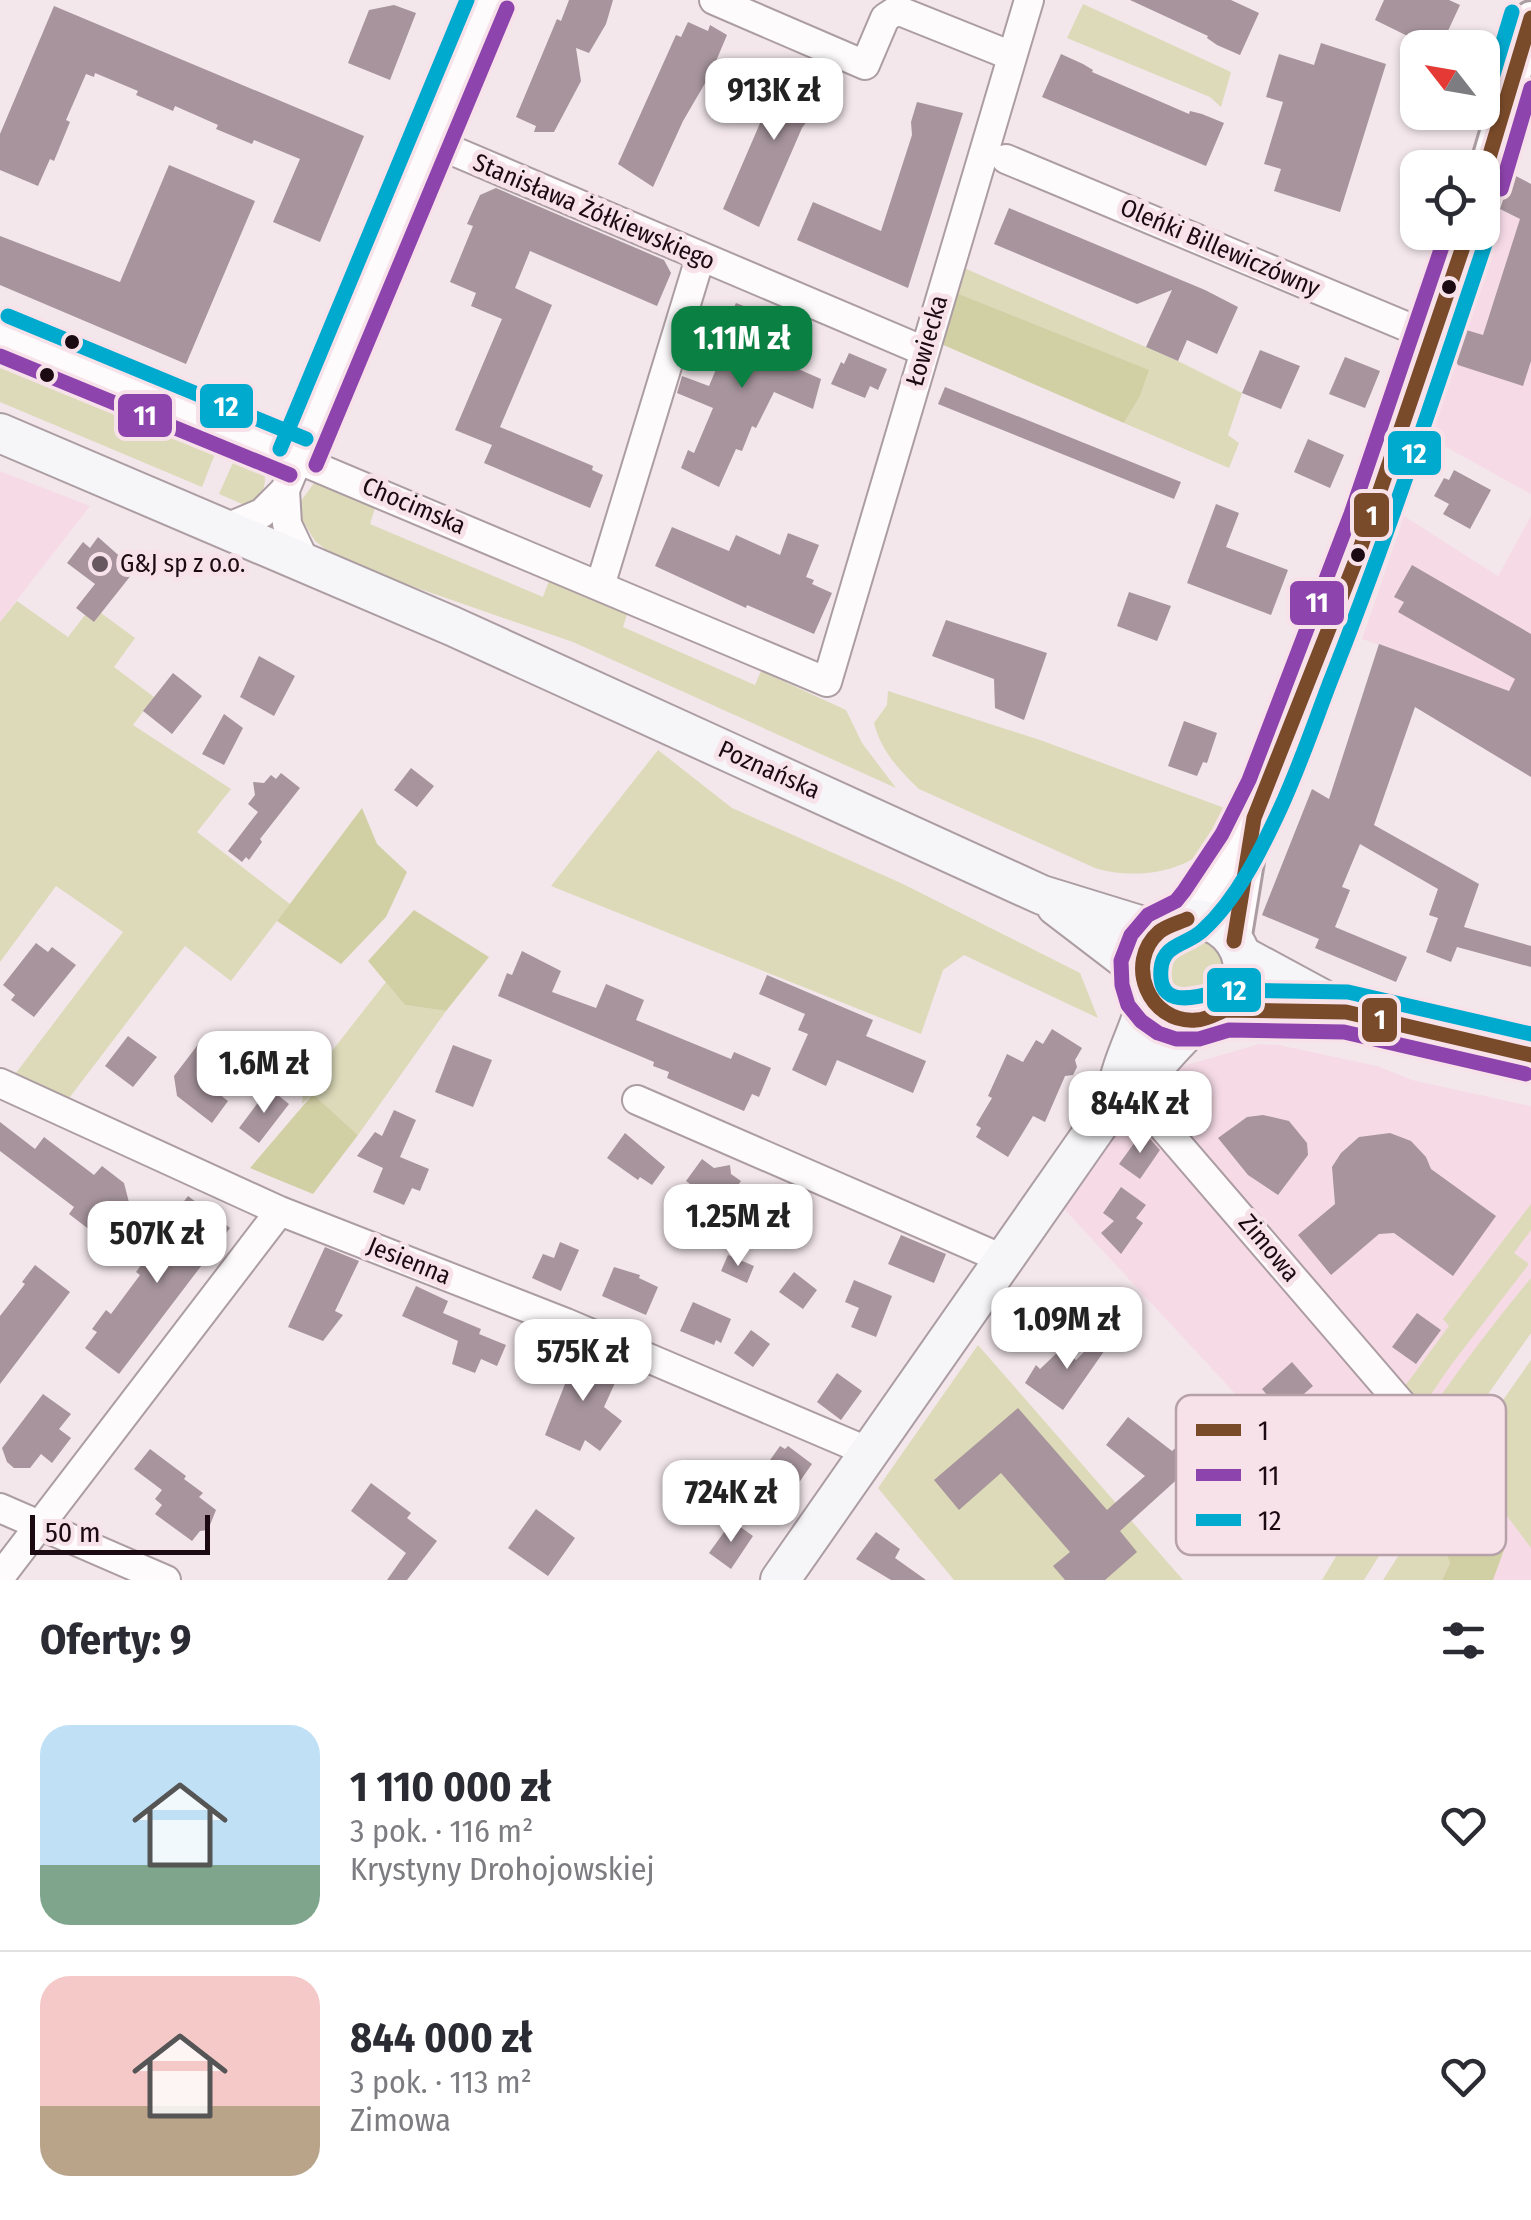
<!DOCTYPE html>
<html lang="pl">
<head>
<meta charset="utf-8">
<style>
	:root { --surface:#fff; --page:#f7f7f7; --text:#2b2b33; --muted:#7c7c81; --line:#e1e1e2; --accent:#0b8043 }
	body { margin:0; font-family:"Fira Sans Condensed",sans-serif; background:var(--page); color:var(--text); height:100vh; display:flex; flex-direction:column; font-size:38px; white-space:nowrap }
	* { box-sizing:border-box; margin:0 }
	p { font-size:32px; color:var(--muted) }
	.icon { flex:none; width:55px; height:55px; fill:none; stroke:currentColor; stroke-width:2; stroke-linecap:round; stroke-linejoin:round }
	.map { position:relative; height:1580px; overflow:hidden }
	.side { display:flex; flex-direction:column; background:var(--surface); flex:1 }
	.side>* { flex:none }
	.needle { width:65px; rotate:301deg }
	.fabs { position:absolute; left:1400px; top:30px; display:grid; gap:20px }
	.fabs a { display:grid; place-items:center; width:100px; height:100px; border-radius:20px; background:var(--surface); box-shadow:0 2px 8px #0004; font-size:50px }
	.scale { position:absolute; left:30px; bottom:25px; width:180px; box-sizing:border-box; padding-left:10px; border:5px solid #1b0a12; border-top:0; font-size:28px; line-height:35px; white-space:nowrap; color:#1b0a12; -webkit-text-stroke:8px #f8e2ea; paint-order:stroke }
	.price { position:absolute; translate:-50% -85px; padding:0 22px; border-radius:20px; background:#fff; color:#222; font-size:32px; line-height:65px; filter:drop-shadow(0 2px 5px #0008) }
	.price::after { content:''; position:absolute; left:50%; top:60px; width:30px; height:22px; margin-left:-15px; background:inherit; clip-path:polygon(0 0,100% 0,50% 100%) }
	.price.selected { background:var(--accent); color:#fff }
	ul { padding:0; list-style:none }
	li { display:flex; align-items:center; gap:30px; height:250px; padding:0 40px }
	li+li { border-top:2px solid var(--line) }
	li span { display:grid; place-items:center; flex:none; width:280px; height:200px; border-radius:30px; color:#555 }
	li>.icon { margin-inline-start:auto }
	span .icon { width:120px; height:120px; fill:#fffc; stroke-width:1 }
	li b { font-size:42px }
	h2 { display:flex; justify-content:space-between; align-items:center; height:120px; padding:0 40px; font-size:42px }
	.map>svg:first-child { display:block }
</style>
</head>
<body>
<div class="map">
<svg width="1531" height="1580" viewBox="0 0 1531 1580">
	<rect width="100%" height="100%" fill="#f3e7eb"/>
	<path fill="#f6dbe6" d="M1483 204 1500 209 1531 225V494L1404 424 1482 232Z
		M0 471 90 506 0 622Z
		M1404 516 1498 576 1531 516V777L1435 719 1429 662 1362 639Z
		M1259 1044 1279 1045 1377 1066 1412 1080 1531 1106V1278L1451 1382 1355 1523 1064 1209 1140 1100 1166 1071Z
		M1531 1393V1580H1413L1486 1462Z"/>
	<path fill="#dcdab9" d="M1083 4 1231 72 1221 107 1210 97 1067 38Z
		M964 268 1178 361 1242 393 1228 435 1239 443 1229 468 1124 423 1139 398 956 293Z
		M0 354 55 377 54 382 65 387 68 382 218 446 202 487 0 402Z
		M240 447 263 463C267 485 266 493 247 506L219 494Z
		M314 483 336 486 376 505 370 524 543 597 550 578 628 611 623 627 755 685 761 671 846 710 862 743 896 788 573 642 374 573 333 555 315 541 301 518V501Z
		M17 601 68 637 85 615 94 622 101 613 135 638 114 667 154 697 133 725 231 789 197 832 290 904 231 981 185 946 60 1110 6 1086 123 932 56 886 0 962V622Z
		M888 691 1040 740 1230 810C1224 821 1218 836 1210 845 1183 875 1130 879 1095 868L919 789C899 770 881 751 874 723L887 705Z
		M658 750 732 808 903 884 1080 973 1098 1018 964 955 943 970 921 1034 551 886Z
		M1158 970a33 33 0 1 1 66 0a33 33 0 1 1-66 0Z
		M386 982 405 1005 446 1011 358 1135 313 1094 302 1104 303 1088Z
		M1531 1204V1230L1514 1253 1529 1264 1451 1365 1348 1516 1268 1429 1306 1397 1320 1399 1323 1406 1292 1431 1294 1439 1330 1479 1361 1487 1417 1403 1405 1386 1449 1326 1443 1319Z
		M1531 1278V1333L1413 1501 1364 1580H1322C1384 1475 1453 1372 1531 1278Z
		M978 1345 1183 1580H954L878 1488Z
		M1531 1360V1548L1463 1457Z
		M1452 1472 1460 1482 1434 1522 1450 1563 1442 1580H1383Z"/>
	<path fill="#d1d0a5" d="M956 293 1149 370 1139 398 1124 423 941 344Z
		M362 808 377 844 407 872 386 917 341 964 277 921Z
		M414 910 489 957 446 1011 405 1005 368 961Z
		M313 1094 358 1135 313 1194 250 1168Z
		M1460 1482 1500 1530 1504 1550 1493 1580H1442L1450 1563 1434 1522Z"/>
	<path fill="#a7949c" d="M569 0H613L606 24 589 53 576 48 581 81 554 132H534L536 126 516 117 557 19 561 21Z
		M1130 0H1231L1259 13 1240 55 1217 45 1207 38 1208 36Z
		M1384 0H1449L1460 5 1440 48H1432L1375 20Z
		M394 5 416 13 390 80 348 63 369 10Z
		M54 6 364 136 320 242 273 222 300 159 254 140 252 144 216 129 218 125 175 106 173 111 136 95 138 91 95 73 94 77 86 74 66 120 70 122 54 161 50 159 38 186 0 170V134Z
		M688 22 708 31 710 25 727 35 711 73 683 121 653 187 618 164 676 35 681 37Z
		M1321 43 1386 64 1340 212 1274 191 1281 169 1264 164 1283 102 1266 97 1279 54 1314 65Z
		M1061 54 1083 64 1093 70 1092 72 1189 114 1190 111 1202 114 1224 123 1206 166 1042 97Z
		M790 64 828 78 813 113 802 128 759 227 723 209 780 77 784 78Z
		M917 102 963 113 908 288 797 240 813 202 881 231 912 135 911 122Z
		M169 165 255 201 186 364 0 285V236L120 282Z
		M1512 174 1531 184V361L1523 386 1458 365 1454 357 1463 329 1483 335 1520 219 1500 209Z
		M496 188 664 260 671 273 657 306 530 251 515 288 552 305 500 427 593 466 592 470 603 475 590 508 484 463 492 445 455 430 502 319 471 306 476 293 450 282 473 226 467 224 480 195Z
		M1009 208 1205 290 1238 307 1217 354 1187 340 1178 361 1146 347 1172 290 1137 304 994 244Z
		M736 303 782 321 766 355 821 379 813 409 774 392 756 428 752 426 742 451 736 449 719 487 681 468 688 450 694 453 713 408 677 393 682 376 709 386 728 341 720 337Z
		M1260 350 1300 366 1281 409 1242 393Z
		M849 353 887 369 878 390 870 386 865 398 831 384 841 362 844 364Z
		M1345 357 1380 371 1365 408 1329 394Z
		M945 387 1181 482 1174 499 938 404Z
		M1308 439 1344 455 1330 488 1294 472Z
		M1454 470 1491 490 1470 529 1443 514 1449 504 1434 496 1444 478 1449 480Z
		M1216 504 1239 513 1226 547 1288 570 1271 615 1187 583Z
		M672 527 729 551 736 535 780 555 788 533 819 545 806 577 814 580 812 584 832 593 814 634 747 605 746 608 655 566Z
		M98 537 125 561 122 565 132 574 94 622 76 608 95 584 67 563 83 542 90 548Z
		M1412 565 1531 634V777L1415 707 1374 825 1479 884 1464 927 1531 946V967L1457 947 1451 962 1426 952 1438 918 1429 915 1438 889 1360 844 1342 887 1350 890 1335 927 1407 957 1396 982 1315 948 1319 939 1262 915 1312 789 1329 799 1379 644 1509 691 1515 679 1398 612 1404 602 1394 597Z
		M1129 592 1171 606 1157 641 1117 626Z
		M946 620 1047 653 1024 720 995 708 994 679 932 656Z
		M259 656 295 676 274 716 240 697Z
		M173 673 202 696 172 734 143 711Z
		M224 714 243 728 224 765 202 754Z
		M1184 721 1217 733 1207 763 1203 762 1197 776 1168 766Z
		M411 768 434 786 417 807 394 790Z
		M281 773 300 788 260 839 262 842 249 860 246 857 242 862 228 851 258 812 248 804 255 795 253 782 264 783 271 775 276 779Z
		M36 943 48 952 52 947 76 965 34 1017 11 1000 15 995 3 985Z
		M522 951 561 971 552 992 596 1008 606 984 644 1000 636 1020 731 1059 734 1052 771 1068 759 1097 752 1094 744 1111 667 1078 669 1072 653 1066 654 1062 498 996 507 973 512 975Z
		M767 975 873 1020 866 1036 926 1061 913 1093 837 1060 826 1086 792 1070 808 1034 798 1030 805 1014 759 994Z
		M1052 1029 1082 1048 1075 1060 1077 1067 1073 1075 1065 1076 1045 1122 1033 1116 1008 1157 976 1137 981 1128 976 1125 992 1098 988 1096 1007 1054 1023 1062 1036 1040 1043 1044Z
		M128 1036 157 1057 133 1087 105 1066Z
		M203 1038 222 1053 201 1080 228 1101 212 1123 177 1096 174 1076Z
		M453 1045 492 1060 473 1107 435 1092Z
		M269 1088 289 1104 259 1143 239 1128Z
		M394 1110 416 1120 400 1157 429 1169 420 1191 412 1188 404 1205 373 1192 383 1168 357 1156 375 1132 382 1136Z
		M1263 1115 1289 1121 1307 1143 1308 1155 1278 1195 1248 1175 1218 1138 1247 1117Z
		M0 1122 35 1149 44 1137 94 1175 102 1166 124 1183 133 1218H125L115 1232 107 1226 99 1237 69 1214 74 1207 0 1151Z
		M1143 1131 1160 1150 1140 1179 1119 1164Z
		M625 1133 665 1167 652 1185 640 1177 638 1180 607 1158Z
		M1390 1133 1411 1141 1426 1157 1431 1169 1496 1216 1453 1276 1394 1233 1379 1234 1331 1275 1298 1235 1335 1204 1332 1167 1341 1153 1359 1137Z
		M702 1159 714 1168 730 1165 731 1174 741 1181 722 1207 686 1181Z
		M1121 1187 1146 1205 1136 1218 1143 1223 1121 1254 1101 1233 1114 1221 1103 1213Z
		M188 1196 230 1228 119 1374 85 1348 97 1332 92 1329 106 1310 111 1314 140 1275 136 1272 150 1253 153 1255 183 1217 176 1212Z
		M901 1235 946 1254 934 1283 888 1264Z
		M560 1242 579 1250 561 1291 532 1278 543 1254 554 1258Z
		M325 1247 359 1261 335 1311 343 1315 323 1341 288 1327Z
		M728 1255 754 1266 747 1283 721 1271Z
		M35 1265 70 1292 0 1384V1316L25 1284 22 1282Z
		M614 1267 640 1275 639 1278 658 1287 646 1315 602 1296Z
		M794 1272 817 1290 803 1309 779 1292Z
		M854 1280 892 1296 876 1337 851 1327 859 1308 845 1302Z
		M416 1286 448 1301 443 1313 481 1329 479 1334 506 1345 497 1366 481 1359 475 1373 452 1364 458 1341 402 1316Z
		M693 1302 731 1319 721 1343 716 1340 714 1345 680 1331Z
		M1417 1313 1441 1330 1416 1364 1392 1347Z
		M751 1330 770 1344 753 1367 734 1353Z
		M1106 1330 1114 1337 1063 1410 1025 1383 1036 1365 1040 1369 1061 1349 1076 1360Z
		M565 1350 619 1374 604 1407 622 1421 600 1451 585 1440 580 1451 545 1435 565 1384 553 1378Z
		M1292 1362 1313 1386 1282 1413 1262 1389Z
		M837 1373 862 1391 841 1420 817 1402Z
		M43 1394 71 1414 59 1429 71 1438 52 1463 41 1454 30 1468H14L7 1462 2 1448Z
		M1018 1408 1107 1510 1145 1476 1106 1445 1128 1417 1172 1451 1188 1437 1204 1455 1120 1531 1137 1552 1105 1580H1065L1053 1566 1070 1552 1001 1473 959 1510 934 1480Z
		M780 1446 785 1449 788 1446 812 1464 793 1491 763 1470Z
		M150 1449 186 1476 184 1479 203 1493 199 1497 216 1510 208 1530 200 1531 192 1541 155 1514 162 1505 155 1499 162 1490 134 1469Z
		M712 1478 732 1492 718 1511 699 1497Z
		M371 1483 411 1513 407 1518 437 1541 407 1580H387L406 1553 351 1511Z
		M536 1509 575 1538 548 1576 508 1548Z
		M732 1521 753 1536 731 1569 709 1553Z
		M876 1532 900 1549 895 1558 926 1580H891L856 1559Z"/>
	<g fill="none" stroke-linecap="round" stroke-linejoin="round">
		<defs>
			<path id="minor" d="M714 0 865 65 885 18 897 10 1012 56
				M430 141 924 351
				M1006 159 1434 338
				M0 334 827 682 1029 0
				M285 490 287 524 306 564
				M224 529 262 513 285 490 489 0
				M600 586 700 258
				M0 1083 280 1211 566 1323 869 1452
				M1132 1091 1404 1407
				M637 1100 1005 1260
				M0 1508 166 1580
				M0 1577 280 1211"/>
			<path id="tertiary" d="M1482 183 1531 18
				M1187 919 1254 818 1358 555 1468 232
				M1234 941 1251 837"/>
			<path id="secondary" d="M0 433 452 626 1042 895 1159 931
				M1056 906 1141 971
				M1141 970a51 51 0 1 1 102 0a51 51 0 1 1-102 0Z
				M1241 955 1339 1008
				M1225 1010 1346 1012 1531 1055
				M1116 1095C1121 1061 1140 1030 1148 997
				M780 1580 1114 1102C1146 1082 1168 1047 1198 1021"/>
		</defs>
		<use href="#minor" stroke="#ac9da2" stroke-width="32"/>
		<use href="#tertiary" stroke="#ac9da2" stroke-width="38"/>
		<use href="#secondary" stroke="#ac9da2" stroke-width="42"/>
		<use href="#minor" stroke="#fdfbfc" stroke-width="28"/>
		<use href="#tertiary" stroke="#fdfbfc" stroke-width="32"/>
		<use href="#secondary" stroke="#f6f6f8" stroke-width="38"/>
		<defs>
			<path id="bus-1" d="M1482 181 1531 18
				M1187 919C1178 923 1166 926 1159 932 1124 963 1149 1024 1196 1020 1205 1020 1216 1014 1225 1010
				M1234 941 1254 818 1358 555 1468 232
				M1225 1010 1346 1012 1531 1055"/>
			<path id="bus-2" d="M1501 189 1531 88
				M1447 232 1351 514 1249 780 1222 834 1184 891 1176 901 1148 915 1131 935 1121 961 1122 985 1128 1005 1141 1021 1158 1033 1176 1039H1199L1229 1030 1344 1032 1526 1074
				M0 356 290 475
				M316 465 507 8"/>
			<path id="bus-3" d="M1482 111 1512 12
				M1487 238C1437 387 1388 536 1330 682 1314 724 1299 768 1280 809 1261 850 1237 899 1203 930 1188 945 1163 943 1161 969 1157 1012 1201 996 1224 990L1348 992 1531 1034
				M8 316 306 439
				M280 449 467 0"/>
		</defs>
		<use href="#bus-1" stroke="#f8e2ea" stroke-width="22"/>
		<use href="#bus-2" stroke="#f8e2ea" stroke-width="22"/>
		<use href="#bus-3" stroke="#f8e2ea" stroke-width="22"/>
		<use href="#bus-1" stroke="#7a4b2a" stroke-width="15"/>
		<use href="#bus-2" stroke="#8e44ad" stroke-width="15"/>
		<use href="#bus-3" stroke="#00a9ce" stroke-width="15"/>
	</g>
	<g fill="#1b0a12" stroke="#f8e2ea" stroke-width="4">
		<circle cx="1449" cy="287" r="9"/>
		<circle cx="72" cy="342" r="9"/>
		<circle cx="47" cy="375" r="9"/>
		<circle cx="1358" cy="555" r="9"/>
	</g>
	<circle fill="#67575e" stroke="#f8e2ea" stroke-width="4" cx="100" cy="564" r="10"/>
	<g text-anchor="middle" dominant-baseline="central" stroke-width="10" stroke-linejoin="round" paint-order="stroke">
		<g font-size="25" fill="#1b0a12" stroke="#f8e2ea">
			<text transform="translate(594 212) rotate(23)">Stanisława Żółkiewskiego</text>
			<text transform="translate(1220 248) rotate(23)">Oleńki Billewiczówny</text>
			<text transform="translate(927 341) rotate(-74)">Łowiecka</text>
			<text transform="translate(414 506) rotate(23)">Chocimska</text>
			<text transform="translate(769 770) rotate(24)">Poznańska</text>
			<text transform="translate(1269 1248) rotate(50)">Zimowa</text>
			<text transform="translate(409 1261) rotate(22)">Jesienna</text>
		</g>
		<g font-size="25" fill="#1b0a12" stroke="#f8e2ea" text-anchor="start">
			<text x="120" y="564">G&amp;J sp z o.o.</text>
		</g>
	</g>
	<rect x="1176" y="1395" width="330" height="160" rx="15" fill="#f8e2ea" stroke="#b6a1a9" stroke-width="2.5"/>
	<rect x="1196" y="1424" width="45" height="12" fill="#7a4b2a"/>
	<rect x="1196" y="1469" width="45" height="12" fill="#8e44ad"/>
	<rect x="1196" y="1514" width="45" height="12" fill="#00a9ce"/>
	<g font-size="28" fill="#1b0a12">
		<text x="1258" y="1440">1</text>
		<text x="1258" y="1485">11</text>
		<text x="1258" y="1530">12</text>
	</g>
	<g stroke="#f8e2ea" stroke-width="4">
		<rect x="198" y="382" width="57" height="48" rx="10" fill="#00a9ce"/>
		<rect x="116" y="392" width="58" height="47" rx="10" fill="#8e44ad"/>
		<rect x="1386" y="429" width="57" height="48" rx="10" fill="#00a9ce"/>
		<rect x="1352" y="491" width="39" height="48" rx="10" fill="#7a4b2a"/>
		<rect x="1288" y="579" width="58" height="48" rx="10" fill="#8e44ad"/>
		<rect x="1205" y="966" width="58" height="48" rx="10" fill="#00a9ce"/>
		<rect x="1360" y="996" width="39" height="48" rx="10" fill="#7a4b2a"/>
	</g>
	<g font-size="28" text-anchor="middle" font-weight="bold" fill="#fff">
		<text x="226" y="416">12</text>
		<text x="145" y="425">11</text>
		<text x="1414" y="463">12</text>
		<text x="1372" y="525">1</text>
		<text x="1317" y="612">11</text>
		<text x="1234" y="1000">12</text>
		<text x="1380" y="1029">1</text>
	</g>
</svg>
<div class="fabs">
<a><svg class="needle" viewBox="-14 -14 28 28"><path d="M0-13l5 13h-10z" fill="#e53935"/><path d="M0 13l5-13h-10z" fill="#7c7c81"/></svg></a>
<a><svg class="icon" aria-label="locate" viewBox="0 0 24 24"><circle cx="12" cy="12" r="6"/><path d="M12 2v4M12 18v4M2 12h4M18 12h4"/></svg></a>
</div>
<div class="scale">50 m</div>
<b class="price" style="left:774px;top:143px">913K zł</b>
<b class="price selected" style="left:742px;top:391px">1.11M zł</b>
<b class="price" style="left:264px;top:1116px">1.6M zł</b>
<b class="price" style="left:1140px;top:1156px">844K zł</b>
<b class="price" style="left:738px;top:1269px">1.25M zł</b>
<b class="price" style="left:157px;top:1286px">507K zł</b>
<b class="price" style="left:1067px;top:1372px">1.09M zł</b>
<b class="price" style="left:583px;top:1404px">575K zł</b>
<b class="price" style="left:731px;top:1545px">724K zł</b>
</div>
<section class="side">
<h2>Oferty: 9<svg class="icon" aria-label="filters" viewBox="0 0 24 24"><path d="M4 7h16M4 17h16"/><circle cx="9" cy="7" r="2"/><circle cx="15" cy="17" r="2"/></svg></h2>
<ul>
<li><span style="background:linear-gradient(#bfe0f5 70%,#7fa58c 0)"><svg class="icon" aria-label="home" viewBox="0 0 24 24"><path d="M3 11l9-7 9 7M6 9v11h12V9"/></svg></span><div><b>1 110 000 zł</b><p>3 pok. · 116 m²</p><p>Krystyny Drohojowskiej</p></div><svg class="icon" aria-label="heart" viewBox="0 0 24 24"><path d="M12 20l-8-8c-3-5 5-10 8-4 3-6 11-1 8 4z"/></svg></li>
<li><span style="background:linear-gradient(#f6c9c9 65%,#b9a48a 0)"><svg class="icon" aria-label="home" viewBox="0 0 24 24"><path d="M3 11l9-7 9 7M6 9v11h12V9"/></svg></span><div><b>844 000 zł</b><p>3 pok. · 113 m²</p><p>Zimowa</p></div><svg class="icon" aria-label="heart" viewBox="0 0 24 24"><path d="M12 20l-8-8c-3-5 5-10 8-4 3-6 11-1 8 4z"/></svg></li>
</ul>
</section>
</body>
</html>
